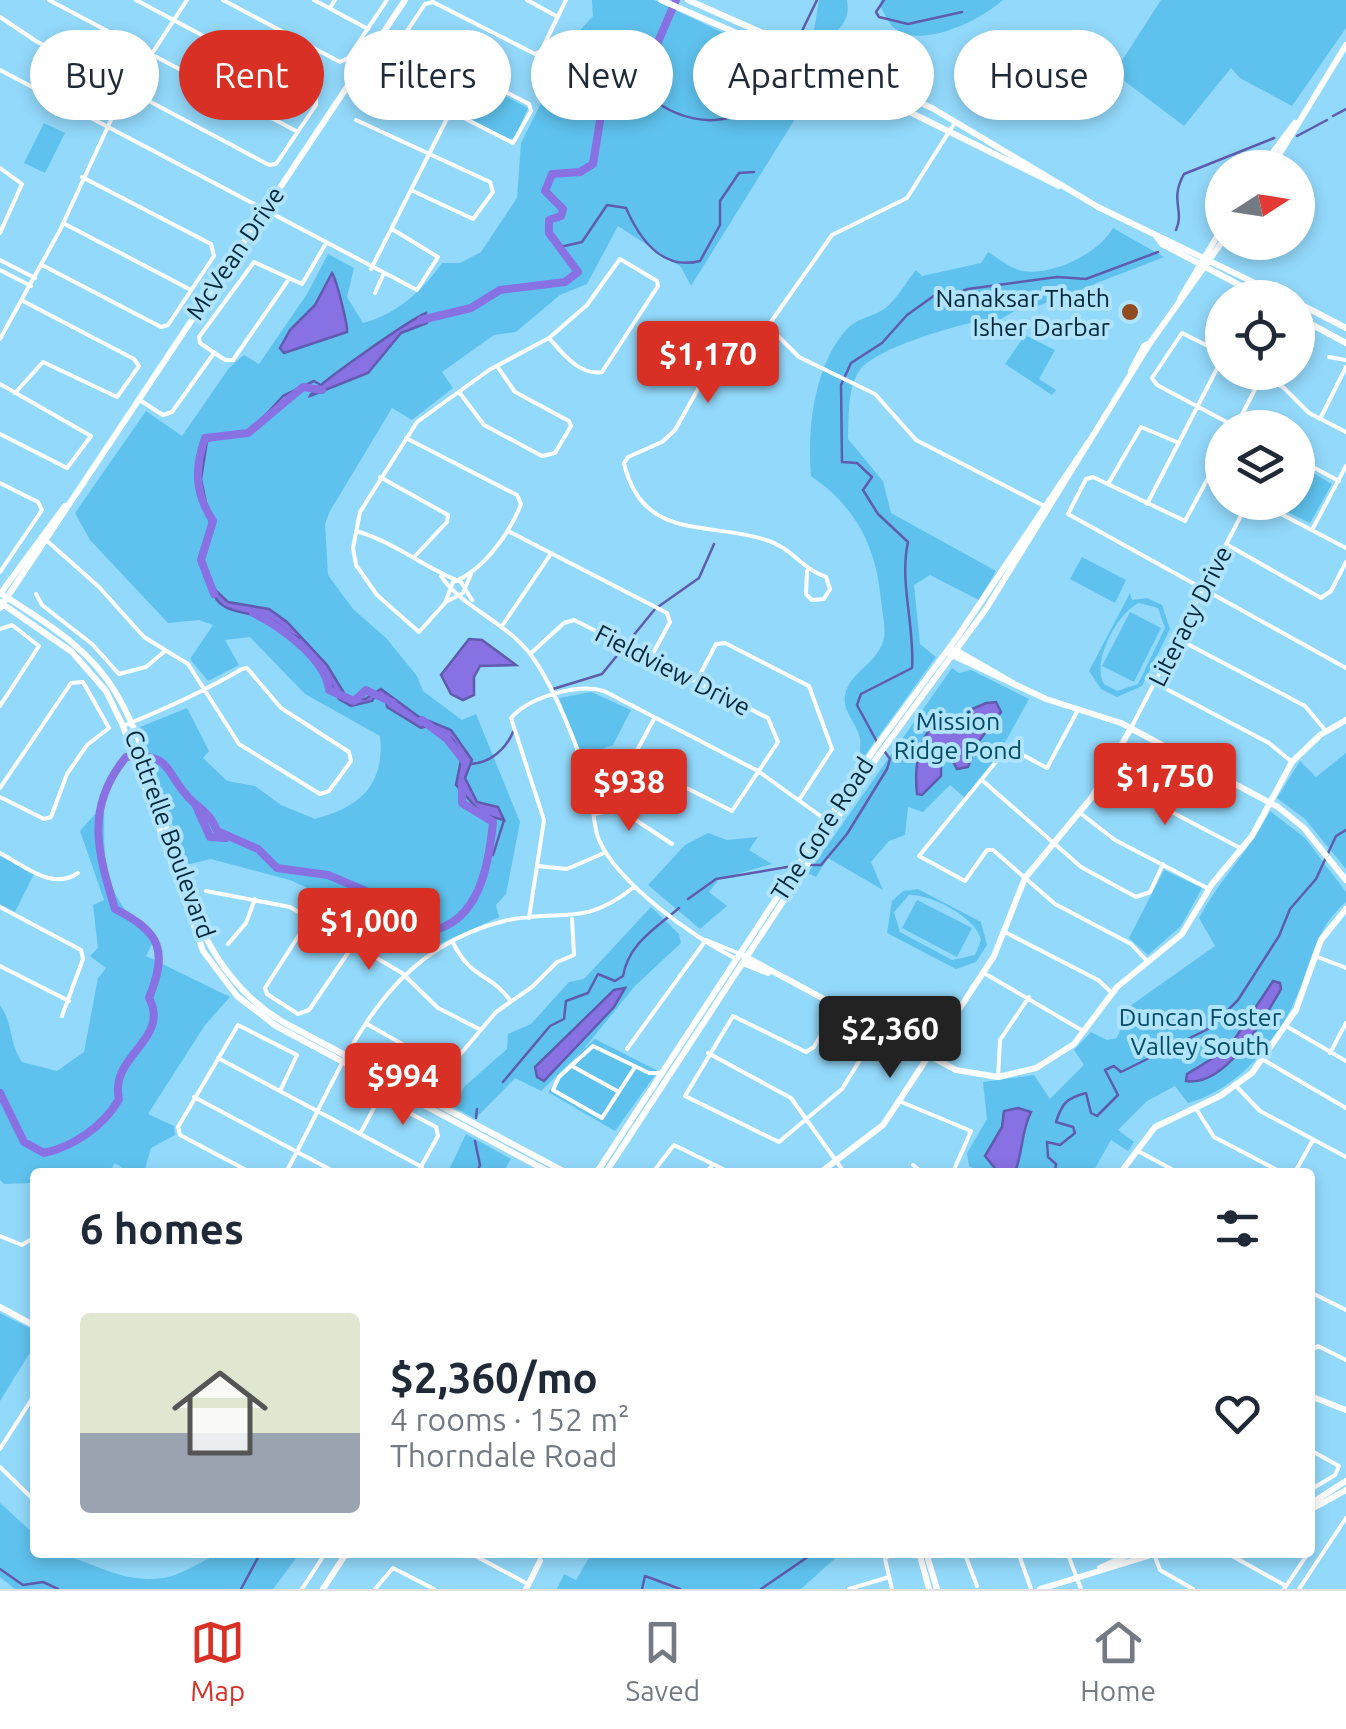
<!DOCTYPE html>
<html lang="en">
<head>
<meta charset="utf-8">
<style>
	:root { --surface:#fff; --page:#f2f2f3; --text:#1f2937; --muted:#747a83; --line:#e0e1e3; --accent:#d93025 }
	body { margin:0; font-family:Ubuntu,sans-serif; background:var(--page); color:var(--text); height:100vh; display:flex; flex-direction:column; font-size:38px; white-space:nowrap }
	* { box-sizing:border-box; margin:0 }
	p { font-size:32px; color:var(--muted) }
	.icon { flex:none; width:55px; height:55px; fill:none; stroke:currentColor; stroke-width:2; stroke-linecap:round; stroke-linejoin:round }
	.map { position:relative; flex:1; overflow:hidden }
	.details { position:absolute; left:30px; top:1168px; width:1285px; height:390px; display:flex; flex-direction:column; background:var(--surface); border-radius:10px; box-shadow:0 5px 15px #0003 }
	.details>* { flex:none }
	.banner { position:absolute; left:30px; top:30px; width:1288px; height:90px; display:flex; gap:20px }
	.needle { width:65px; rotate:78deg }
	.buttons { position:absolute; left:1205px; top:150px; display:grid; gap:20px }
	.buttons a { display:grid; place-items:center; width:110px; height:110px; border-radius:50%; background:var(--surface); box-shadow:0 5px 15px #0003; font-size:50px }
	.price { position:absolute; translate:-50% -85px; padding:0 22px; border-radius:10px; background:var(--accent); color:#fff; font-size:32px; line-height:65px; filter:drop-shadow(0 2px 5px #0008) }
	.price::after { content:''; position:absolute; left:50%; top:60px; width:30px; height:22px; margin-left:-15px; background:inherit; clip-path:polygon(0 0,100% 0,50% 100%) }
	.price.active { background:#222; color:#fff }
	ul { padding:0; list-style:none }
	li { display:flex; align-items:center; gap:30px; height:250px; padding:0 50px }
	li span { display:grid; place-items:center; flex:none; width:280px; height:200px; border-radius:10px; color:#555 }
	li>.icon { margin-inline-start:auto }
	span .icon { width:120px; height:120px; fill:#fffc; stroke-width:1 }
	li b { font-size:42px }
	h2 { display:flex; justify-content:space-between; align-items:center; height:120px; padding:0 50px; font-size:42px }
	.tag { padding:0 35px; border-radius:45px; background:var(--surface); box-shadow:0 5px 15px #0003; font-size:35px; line-height:90px }
	.tag.active { background:var(--accent); color:#fff }
	.menu { display:flex; justify-content:space-around; align-items:center; height:140px; border-top:2px solid var(--line); background:var(--surface); font-size:28px; color:var(--muted) }
	.menu a { display:grid; justify-items:center; gap:5px }
	.menu .active { color:var(--accent) }
	.map>svg:first-child { display:block }
</style>
</head>
<body>
<div class="map">
<svg width="1346" height="1589" viewBox="0 0 1346 1589">
	<rect width="100%" height="100%" fill="#93d9fb"/>
	<path fill="#5fc2ee" fill-rule="evenodd" d="M592 0H654L820 79 691 286 681 267 618 226 587 284 560 295 516 332 494 335 442 372 453 388 412 420 392 408 330 511 325 524 328 575 353 609 386 638 417 676 423 691 462 720 476 714 520 822 506 894 496 905 499 917 417 954 408 942 379 931 375 923 347 906 290 880 211 859 186 865 140 727 187 708 209 751 203 758 227 781 255 786 281 805 315 819C360 807 385 785 380 736L305 694 250 637 225 640 239 665 208 681 190 659 213 625 199 620 168 623 90 540 75 513 146 411 182 436 229 368 244 355 259 364 307 294 328 254 354 268 347 297 363 323C396 315 423 290 442 263H460L481 252 517 198 521 143 574 37 593 16Z
		M819 0H847C852 27 831 35 811 48Z
		M881 0H1003C981 20 920 51 893 27 888 22 884 12 880 7Z
		M1161 0H1346V28L1292 106 1240 78 1231 68 1184 126 1114 73Z
		M473 79 528 108 515 137 510 139 456 113Z
		M44 123 65 133 45 173 24 163Z
		M1113 228 1164 257 1030 309H1018L989 326 982 320C952 327 878 347 860 370 847 387 849 418 848 439L883 481 891 513 996 571 979 600 930 575 914 585 920 644 936 657 860 762C859 754 861 747 860 739 858 724 842 712 845 695 850 671 878 664 884 638 886 627 882 611 881 600 876 546 856 507 811 476 807 429 814 365 847 329 856 319 870 317 881 311 895 303 906 282 916 270L922 276 981 263 988 252C998 258 1011 269 1023 271 1053 276 1099 253 1113 228Z
		M1025 335 1055 350 1039 379 1056 390 1052 395 1005 364Z
		M1298 464 1332 484 1310 523 1269 503 1298 502Z
		M1082 557 1126 580 1115 603 1070 579Z
		M1130 593 1132 600 1147 598 1162 605 1170 629 1142 686 1117 697 1101 689 1089 671ZM1139 603 1158 608 1165 628 1138 684 1117 691 1104 684C1091 662 1117 613 1139 603Z
		M1130 612 1161 628 1134 682 1102 666Z
		M952 668 959 673 971 670 1029 699 992 766 965 798 950 785 923 812 908 807 905 835 889 841 871 862 883 890 828 858 816 877 808 873Z
		M591 692 631 710 613 745 582 756 559 698Z
		M1346 753V869L1305 819 1277 798 1300 761 1316 777Z
		M104 804C105 841 100 875 124 908 134 922 149 923 153 942L146 956 230 997 205 1025 148 1114 174 1126 175 1135 151 1148 145 1169 129 1172 115 1163 109 1172H35V1183L4 1184 0 1180V1005C13 1023 9 1043 22 1062L57 1071 84 1052 98 978 106 968 90 956 98 948 93 905 104 900 80 831Z
		M1270 811 1305 838 1346 892V902C1319 926 1314 950 1302 983 1284 1034 1242 1088 1188 1103L1175 1086 1147 1101 1118 1130 1134 1142 1128 1151 1111 1140 1093 1172H980L969 1166 967 1153 987 1119 983 1082 1034 1075 1050 1099 1084 1065 1074 1050 1091 1032 1107 1040 1117 1038 1130 1006 1215 946 1199 918C1220 879 1250 850 1270 811Z
		M708 833 727 840 758 837 749 850 772 864 719 879 709 892 727 906 700 929 648 885 685 845Z
		M0 856 34 874 15 912 0 904Z
		M1164 870 1202 888 1181 926 1148 955 1129 938Z
		M918 889 981 922 987 945 976 962 956 969 887 933 892 901 903 891ZM909 895C931 894 977 918 981 940L975 955 952 960 900 932 894 912Z
		M917 900 972 928 957 957 902 928Z
		M651 907 679 934 681 943 635 986 582 1051 595 1039 658 1071 615 1131 548 1092 581 1052 541 1091 515 1078 475 1119 454 1107 464 1087 507 1049 508 1034 531 1024 569 982 584 979Z
		M466 1134 511 1159 503 1172H448Z
		M0 1313 35 1331V1357L29 1354 0 1401Z
		M0 1503 35 1535V1552C81 1552 105 1578 148 1579 180 1580 196 1562 222 1553 243 1546 278 1552 300 1553L273 1589H15L0 1577Z
		M592 1553H841L801 1589H557L564 1574 576 1580Z"/>
	<path fill="#8871e2" stroke="#5f5baf" stroke-width="2.5" d="M332 273C336 278 348 325 347 332L284 353 280 348 290 330 315 305Z
		M426 313 427 323 401 333 368 373 310 396C314 386 411 319 426 313Z
		M212 587 228 602 269 609 287 622 327 665 347 698 365 699 381 689 419 717 451 730 472 760 465 778 477 802 498 807 504 820 483 815 456 785 462 755 453 740 430 725 421 728 387 707 385 696 376 695 372 701 351 706 339 699 323 669 299 644V638C288 634 282 625 272 620 251 610 216 617 212 587Z
		M469 639 482 640 516 665 480 666 474 677V695L463 700 451 694 441 675Z
		M986 703 996 702 1001 712 976 745 968 767 957 769 948 752 941 751V776L922 795 917 794C914 765 918 727 949 716L966 724 970 710Z
		M1273 981 1280 983 1281 989C1265 1017 1226 1088 1186 1081L1187 1074 1228 1049Z
		M625 988 614 1007 544 1081 537 1077 535 1067 614 990Z
		M1018 1108 1031 1112C1021 1132 1023 1152 1015 1172H998L985 1156 1002 1127 1004 1111Z"/>
	<g fill="none" stroke-linecap="round" stroke-linejoin="round">
		<path stroke="#5f5baf" stroke-width="2.5" d="M884 0 876 12 879 17 908 24 962 12
			M802 31 817 0
			M602 91 633 81C667 119 718 136 761 101
			M1333 116 1346 109
			M1297 136 1327 120
			M1176 230C1185 210 1169 201 1184 174L1274 138
			M560 247 582 242 607 205 626 208C639 238 662 271 700 261L720 225V201L739 173 754 172
			M212 587 203 560 212 532 201 479 207 441 251 431 283 396 314 381 319 384
			M553 689 602 674 655 609 699 578 714 544
			M877 742 857 705 861 694 912 668C915 626 899 583 908 542L878 514 863 490 872 477 857 463 842 462 841 385 851 363 882 343 907 315 935 295 945 297 968 289 1057 277 1086 279 1158 252
			M471 764C490 763 506 749 513 732
			M493 855 504 820
			M809 865H821L847 834 887 769 890 759 885 752
			M688 899 716 879 793 866
			M503 1082 550 1026 564 1019 566 1001 588 993 598 974 615 981 623 976C629 943 655 929 679 908
			M476 1118 477 1109
			M475 1141 480 1165 477 1172
			M1055 1172 1056 1164 1048 1157 1047 1142 1060 1145 1075 1133 1073 1127 1056 1122C1062 1103 1067 1098 1086 1093L1091 1113 1097 1116 1118 1095 1105 1070 1114 1066 1121 1072 1210 1028 1238 1000 1279 936 1290 909 1316 879 1336 836 1346 830
			M0 1569 23 1585 43 1582 58 1589
			M241 1589 261 1552
			M642 1589 645 1576 680 1589
			M761 1589 815 1552"/>
		<path stroke="#8871e2" stroke-width="8" d="M421 320 471 308 500 290 565 282 578 272 549 233V220L561 216 563 209 545 191 552 174 580 172 593 164 603 102 601 64 613 47 658 42 676 0
			M214 594 201 560 213 521C195 494 194 469 205 438L248 433 303 387 322 390
			M253 613C280 626 326 659 329 690L354 701 366 690 393 703
			M422 720 447 739 465 762
			M196 806 210 837 226 838
			M0 1093 24 1142 44 1153C73 1147 105 1125 119 1099 109 1055 171 1040 149 998 168 951 161 932 115 909 98 853 84 808 126 757 175 752 164 775 192 801 204 812 211 815 217 831L258 849 277 868 328 875 380 897 383 920C397 924 416 933 429 931 480 923 489 863 493 822L462 803V786"/>
		<path stroke="#fff" stroke-width="4" d="M49 0 298 132
			M223 0 340 62 348 58 387 0
			M314 0 368 29
			M527 0 558 17
			M330 8 335 0
			M0 17 36 41 269 165 276 164 316 105V96L136 0
			M360 65 513 143 531 111 529 104 412 43 407 31 425 4 433 2 535 54 541 51 566 0
			M0 70 417 290 438 257 392 229
			M356 120 490 182 493 192 473 219 413 191
			M0 168 22 184 0 233
			M63 223 191 290
			M0 260 35 278
			M42 265 161 327 168 325 214 256 211 244 82 177
			M371 269 470 73
			M0 270 31 286
			M289 279 233 360H225L200 343 199 337 254 262 302 284 325 245
			M375 293 383 275
			M768 326 799 357 875 394 916 440 1046 507
			M0 339 60 230 117 107 187 0
			M1222 353 1182 333 1152 378 1157 385 1238 428
			M1329 357 1346 360
			M1260 372 1284 388 1309 413 1346 432
			M0 384 91 436 67 468 0 434
			M459 392 484 425 542 456 555 453 571 426 569 421 515 392 497 366
			M15 393 43 362 117 397 139 366 134 359 23 301
			M141 401 163 415 172 412 214 353
			M1320 419 1346 367
			M1235 428 1263 374
			M406 438 517 495 521 504C510 533 483 571 453 582L445 603 419 632 377 595 356 565 353 548 360 512 417 422 489 370 549 338C563 354 580 376 602 372L658 286 657 281 620 259 587 305 549 338
			M1222 452 1185 521 1093 477 1086 479 1068 514 1346 668
			M1298 459 1339 481
			M380 477 448 515 447 522 416 555
			M0 483 38 502 42 510 0 572
			M1108 484 1141 427 1179 443
			M1258 502 1346 548
			M1147 504 1222 359
			M1313 528 1346 466
			M356 531C395 542 424 568 461 582L472 600
			M508 531 667 613 670 622 650 659
			M46 540 99 587 144 637 188 664 239 744 320 794 329 791 351 761 349 752 281 708 247 668 242 669C203 692 165 709 123 726
			M1226 544 1321 598 1331 591 1346 562
			M807 571 806 594 812 600 824 599 830 589 826 577C802 569 791 547 766 540 709 521 642 542 624 463L628 457 662 442 675 430 703 380 768 326 832 235 907 198 954 124
			M441 576C461 607 505 621 531 655 555 688 582 755 591 795 594 810 593 826 599 840 619 885 694 937 736 959
			M36 594 42 605 92 644 119 674 146 667 165 651
			M446 602 463 593 471 574
			M502 626 550 555
			M0 629 12 625 39 646 0 706
			M1178 639 1305 706 1325 730
			M530 654 564 623 574 620 768 718 778 742 732 811 637 763 635 754 654 719
			M696 682 716 644 725 643 809 686 832 749 799 800
			M1155 683 1269 743 1292 762
			M1078 710 1047 768 1008 747 919 856 965 881 987 850H993L1055 904 1131 944 1147 961
			M1131 728 1248 502
			M1105 777 1242 849
			M983 781 1081 867 1136 897 1150 892 1163 864
			M0 788 71 683 83 682 109 728 87 745 67 774 51 817 44 819 0 797
			M1080 813 1115 840 1209 889
			M594 814 619 809 672 844
			M0 853C25 866 52 891 78 873
			M538 866 567 869 604 853
			M206 891 290 907 402 973 438 1008 481 1030
			M0 907 81 950 83 959 62 1016
			M310 918 265 988 267 994 298 1014 309 1010 354 944
			M529 918 544 820 511 718C529 697 578 683 604 691L758 771 826 820
			M1005 932 1098 980 1111 992
			M706 940 738 953
			M452 941C472 981 488 971 510 1000
			M228 944 246 923 255 899
			M1315 956 1346 968
			M0 966 69 1001
			M984 973 1083 1031
			M836 1008 814 1047 806 1052 733 1016 685 1096 779 1142 842 1089 878 1031
			M367 1024 439 1065 452 1064 496 1012 532 987 557 962 574 955 572 919
			M1286 1026 1346 1061
			M627 1049 706 940
			M708 1053 791 1098 844 1172
			M1330 1053 1346 1023
			M218 1058 422 1167
			M1262 1059 1346 1108
			M572 1066 619 1092
			M635 1067 602 1118 553 1090 559 1077 593 1046 649 1073H663
			M998 1077 1000 1040 1029 997
			M1236 1086 1260 1111 1346 1157
			M194 1097 335 1172
			M899 1101 971 1131 953 1172
			M1195 1107 1214 1137 1281 1172
			M360 1134 377 1102 383 1099 436 1127 438 1136 418 1172
			M1138 1151 1177 1172
			M913 1165 922 1172
			M250 1172 180 1135 178 1127 238 1025 297 1055 280 1091
			M286 1172C344 1068 375 953 504 921 560 907 580 930 634 887
			M653 1172 674 1145 729 1172
			M707 1172 713 1164
			M1295 1172 1313 1140
			M0 1236 22 1245 35 1237
			M1310 1292 1346 1310
			M1310 1351 1318 1346 1346 1360
			M0 1449 35 1394
			M1310 1450 1339 1466 1335 1475 1310 1490
			M0 1467 35 1501
			M1310 1547V1549
			M147 1552H156
			M468 1552 526 1583
			M892 1552 885 1559 892 1589
			M964 1552 977 1586
			M1018 1552 1031 1589
			M1067 1552 1081 1589
			M1225 1552 1286 1586
			M1154 1554 1160 1570 1193 1589
			M302 1589 326 1552
			M375 1589 393 1568 434 1589
			M849 1589 889 1577
			M1284 1589 1309 1552
			M1299 1589 1346 1518"/>
		<path stroke="#fff" stroke-width="6" d="M661 0 851 83 1059 186
			M688 0 932 108 1098 207 1286 298
			M1261 168 1295 123
			M1271 168 1346 45
			M1156 236 1162 244 1264 298
			M1180 299 1222 228
			M1298 303 1346 328
			M1298 317 1346 343
			M1131 371 1144 346 1150 343
			M0 593C43 621 89 647 116 693 179 799 166 952 283 1022L565 1172
			M0 594 65 506
			M0 602 72 652 106 691 123 726 203 951 237 996 276 1026 549 1172
			M0 608 405 0
			M954 649 1013 683
			M950 654 1046 699 1121 723 1278 807 1304 828 1346 880
			M744 956 956 1070 998 1077 1036 1068 1074 1044 1117 987 1182 934 1212 884 1252 836 1292 762 1320 735 1346 720
			M743 963 768 973
			M597 1172 875 748 958 636 1088 443
			M606 1172 878 756 986 609 1150 343 1222 242
			M821 1172 883 1125 895 1107 994 956 1025 878 1092 797 1131 728
			M1121 1172 1155 1127 1220 1096 1252 1073 1296 1010 1321 940 1346 909
			M0 1307 35 1326
			M1310 1396 1346 1410
			M1310 1504 1346 1481
			M1310 1510 1346 1490
			M919 1552 929 1589
			M926 1552 937 1589
			M1100 1568 1134 1552
			M323 1589 347 1552
			M526 1589 540 1561
			M1040 1589 1161 1552"/>
	</g>
	<circle fill="#904c20" stroke="#b0e3fd" stroke-width="4" cx="1130" cy="312" r="10"/>
	<g text-anchor="middle" dominant-baseline="central" stroke-width="8" stroke-linejoin="round" paint-order="stroke">
		<g font-size="25" fill="#002838" stroke="#b0e3fd">
			<text transform="translate(235 253) rotate(-56)">McVean Drive</text>
			<text transform="translate(1190 616) rotate(-63)">Literacy Drive</text>
			<text transform="translate(673 670) rotate(27)">Fieldview Drive</text>
			<text transform="translate(822 829) rotate(-57)">The Gore Road</text>
			<text transform="translate(170 834) rotate(70)">Cottrelle Boulevard</text>
		</g>
		<g font-size="25" fill="#002838" stroke="#b0e3fd" text-anchor="end">
			<text x="1110" y="298">Nanaksar Thath<tspan x="1110" dy="29">Isher Darbar</tspan></text>
		</g>
		<g font-size="25" fill="#004b66" stroke="#b0e3fd">
			<text x="958" y="721">Mission<tspan x="958" dy="29">Ridge Pond</tspan></text>
			<text x="1200" y="1017">Duncan Foster<tspan x="1200" dy="29">Valley South</tspan></text>
		</g>
	</g>
</svg>
<div class="buttons">
<a><svg class="needle" viewBox="-14 -14 28 28"><path d="M0-13l5 13h-10z" fill="#e53935"/><path d="M0 13l5-13h-10z" fill="#747a83"/></svg></a>
<a><svg class="icon" aria-label="locate" viewBox="0 0 24 24"><circle cx="12" cy="12" r="6"/><path d="M12 2v4M12 18v4M2 12h4M18 12h4"/></svg></a>
<a><svg class="icon" aria-label="layers" viewBox="0 0 24 24"><path d="M12 4l9 5-9 5-9-5zM3 14l9 5 9-5"/></svg></a>
</div>
<b class="price" style="left:708px;top:406px">$1,170</b>
<b class="price" style="left:1165px;top:828px">$1,750</b>
<b class="price" style="left:629px;top:834px">$938</b>
<b class="price" style="left:369px;top:973px">$1,000</b>
<b class="price active" style="left:890px;top:1081px">$2,360</b>
<b class="price" style="left:403px;top:1128px">$994</b>
<div class="banner">
<a class="tag">Buy</a>
<a class="tag active">Rent</a>
<a class="tag">Filters</a>
<a class="tag">New</a>
<a class="tag">Apartment</a>
<a class="tag">House</a>
</div>
<section class="details">
<h2>6 homes<svg class="icon" aria-label="filters" viewBox="0 0 24 24"><path d="M4 7h16M4 17h16"/><circle cx="9" cy="7" r="2"/><circle cx="15" cy="17" r="2"/></svg></h2>
<ul>
<li><span style="background:linear-gradient(#dfe7d0 60%,#9aa5b1 0)"><svg class="icon" aria-label="home" viewBox="0 0 24 24"><path d="M3 11l9-7 9 7M6 9v11h12V9"/></svg></span><div><b>$2,360/mo</b><p>4 rooms · 152 m²</p><p>Thorndale Road</p></div><svg class="icon" aria-label="heart" viewBox="0 0 24 24"><path d="M12 20l-8-8c-3-5 5-10 8-4 3-6 11-1 8 4z"/></svg></li>
</ul>
</section>
</div>
<nav class="menu">
<a class="active"><svg class="icon" aria-label="map" viewBox="0 0 24 24"><path d="M3 6l6-2 6 2 6-2v14l-6 2-6-2-6 2zM9 4v14M15 6v14"/></svg>Map</a>
<a><svg class="icon" aria-label="saved" viewBox="0 0 24 24"><path d="M7 4h10v16l-5-4-5 4z"/></svg>Saved</a>
<a><svg class="icon" aria-label="home" viewBox="0 0 24 24"><path d="M3 11l9-7 9 7M6 9v11h12V9"/></svg>Home</a>
</nav>
</body>
</html>
